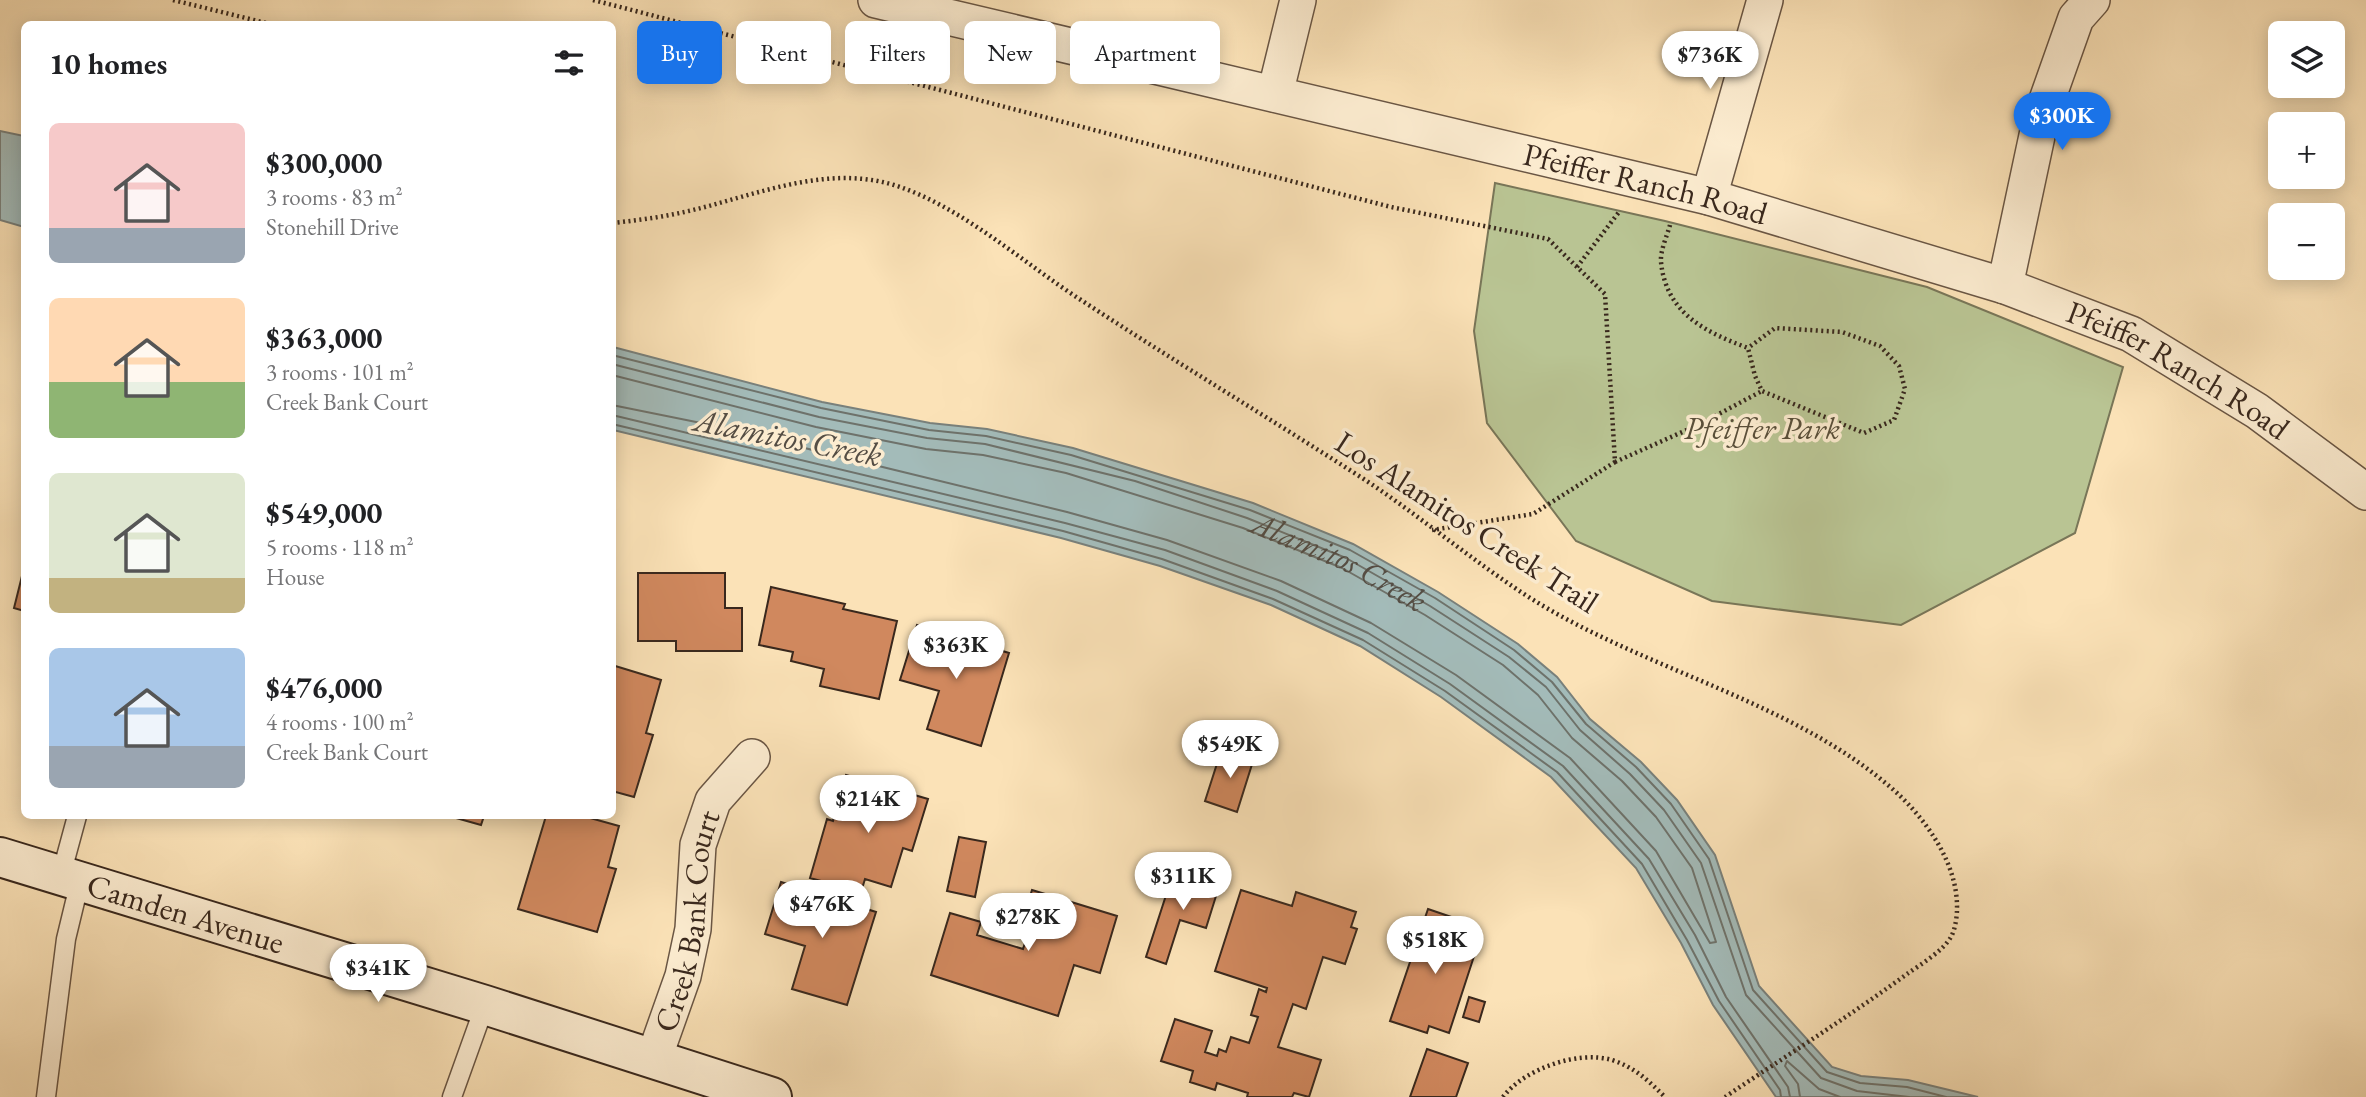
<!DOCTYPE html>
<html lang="en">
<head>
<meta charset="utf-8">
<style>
	:root { --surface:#fff; --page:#f6f6f6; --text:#202124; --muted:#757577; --accent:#1a73e8 }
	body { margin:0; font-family:"EB Garamond",serif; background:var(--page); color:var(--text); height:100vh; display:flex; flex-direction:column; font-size:26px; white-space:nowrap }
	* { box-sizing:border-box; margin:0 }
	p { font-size:23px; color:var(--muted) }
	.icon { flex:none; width:38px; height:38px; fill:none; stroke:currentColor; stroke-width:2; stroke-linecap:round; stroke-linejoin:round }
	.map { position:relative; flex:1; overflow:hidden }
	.drawer { position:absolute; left:21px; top:21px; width:595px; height:798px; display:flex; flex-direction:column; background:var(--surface); border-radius:10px; box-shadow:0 4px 18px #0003 }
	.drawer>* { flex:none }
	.banner { position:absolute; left:637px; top:21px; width:665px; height:63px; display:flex; gap:14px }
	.buttons { position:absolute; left:2268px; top:21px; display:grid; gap:14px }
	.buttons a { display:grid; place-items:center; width:77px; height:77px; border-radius:10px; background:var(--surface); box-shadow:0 4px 18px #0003; font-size:35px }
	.price { position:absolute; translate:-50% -60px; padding:0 16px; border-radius:24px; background:#fff; color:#222; font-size:23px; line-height:46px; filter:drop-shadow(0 2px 4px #0008) }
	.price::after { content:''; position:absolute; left:50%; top:42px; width:21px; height:16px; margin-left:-10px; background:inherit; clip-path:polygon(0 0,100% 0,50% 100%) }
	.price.selected { background:var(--accent); color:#fff }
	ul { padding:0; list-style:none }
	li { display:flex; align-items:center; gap:21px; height:175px; padding:0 28px }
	li span { display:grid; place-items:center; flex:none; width:196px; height:140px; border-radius:10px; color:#555 }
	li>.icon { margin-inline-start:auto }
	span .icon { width:84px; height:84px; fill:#fffc; stroke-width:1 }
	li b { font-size:30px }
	h2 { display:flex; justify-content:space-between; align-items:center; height:84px; padding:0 28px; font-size:30px }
	.chip { padding:0 24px; border-radius:10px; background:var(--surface); box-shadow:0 4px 18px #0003; font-size:24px; line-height:63px }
	.chip.selected { background:var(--accent); color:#fff }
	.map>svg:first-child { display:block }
</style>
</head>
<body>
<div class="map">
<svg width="2366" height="1097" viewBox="0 0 2366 1097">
	<rect width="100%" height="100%" fill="#fbe2b7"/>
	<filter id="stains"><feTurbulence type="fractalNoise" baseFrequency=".00286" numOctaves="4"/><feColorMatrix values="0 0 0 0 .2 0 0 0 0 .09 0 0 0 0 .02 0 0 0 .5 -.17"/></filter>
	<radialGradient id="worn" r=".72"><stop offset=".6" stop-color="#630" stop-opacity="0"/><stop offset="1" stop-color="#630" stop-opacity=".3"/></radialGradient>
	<path fill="#b9c493" stroke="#797658" stroke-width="2" d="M1495 183 1665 221 1927 287 2123 367 2075 533 1901 625 1712 601 1576 541 1487 423 1474 331Z"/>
	<path fill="#a3bbb9" stroke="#79807b" stroke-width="2" d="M0 131 24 136V227L0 220Z
		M613 347 822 402 930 423 987 429 1073 448 1253 503 1353 544 1438 592 1518 644 1557 677 1590 719 1641 762 1677 800 1715 855 1759 986 1832 1067 1861 1076 1908 1080 1978 1097H1776L1713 1005 1681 943 1636 868 1551 777 1441 697 1360 646 1271 605 1160 566 1061 538 613 430Z"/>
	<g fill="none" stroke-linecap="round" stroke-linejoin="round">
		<g stroke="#6e726b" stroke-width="2">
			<path d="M612 355 821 408 929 430 986 436 1071 455 1250 510 1350 550 1435 598 1514 650 1552 682 1586 724 1636 767 1671 804 1709 859 1753 990 1827 1072 1860 1083 1907 1087 1946 1097"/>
			<path id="s1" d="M612 364 819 417 927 438 985 444 1135 481 1247 518 1346 558 1430 606 1509 657 1546 687 1580 730 1630 774 1664 810 1701 863 1746 995 1821 1078 1857 1091 1909 1097"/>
			<path d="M612 375 816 427 926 449 983 455 1066 473 1243 528 1342 568 1425 615 1503 665 1538 695 1572 738 1622 781 1656 817 1692 868 1716 942 1710 943 1656 851 1570 758 1456 675 1371 623 1281 581 1167 540 1067 512 706 424 612 405"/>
			<path d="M612 415 1065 523 1165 550 1277 591 1368 633 1450 684 1563 766 1649 859 1695 935 1726 997 1788 1087 1790 1097"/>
			<path d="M612 424 1063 531 1162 559 1273 599 1363 640 1445 691 1557 772 1642 864 1687 940 1719 1001 1780 1090 1781 1097"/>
			<path d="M1800 1097 1798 1084 1785 1066 1787 1061 1819 1089 1840 1097"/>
		</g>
	</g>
	<path fill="#d0885e" stroke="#39281d" stroke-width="2" d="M24 568V611L14 608Z
		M638 573H725V608H742V651H676V641H638Z
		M771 587 845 604 843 609 897 621 879 699 820 686 824 669 791 661 793 652 759 645Z
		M917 625 1009 653 981 746 927 729 939 691 900 680Z
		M612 665 661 680 646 733 653 735 634 797 612 791Z
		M1222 748 1254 758 1237 812 1205 801Z
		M846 775 928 799 912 851 903 848 891 887 865 879 861 892 810 878 827 819 833 821Z
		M449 816H484L481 825Z
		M546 816H583L619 826 608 867 616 869 597 932 518 909Z
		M959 837 986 842 975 897 947 891Z
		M1192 871 1221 880 1206 928 1180 920 1166 964 1146 957 1170 883 1187 888Z
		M781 882 876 912 847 1005 792 989 805 946 765 934Z
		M1032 890 1117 916 1100 973 1074 965 1058 1016 931 975 950 913 981 922 977 935 1023 949 1031 925 1022 922Z
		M1241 890 1292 906 1296 892 1356 912 1351 927 1357 929 1345 964 1323 957 1306 1009 1293 1004 1278 1047 1321 1060 1309 1097 1294 1093 1292 1097H1247L1248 1093 1217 1083 1215 1090 1190 1082 1193 1071 1161 1061 1175 1019 1212 1031 1205 1052 1217 1056 1219 1049 1226 1052 1231 1037 1249 1043 1258 1017 1251 1015 1259 989 1266 992 1267 988 1215 971Z
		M1428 909 1460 920 1455 937 1478 944 1449 1033 1429 1026 1427 1033 1390 1021Z
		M1469 997 1485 1002 1479 1022 1463 1017Z
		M1427 1049 1468 1063 1456 1097H1410Z"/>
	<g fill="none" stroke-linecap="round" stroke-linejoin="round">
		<defs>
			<path id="lane" d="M61 875 77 816
				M46 1097 66 939 80 881
				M452 1097 485 1005"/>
			<g id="street">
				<path id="s2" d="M876 0 1709 197 2005 286 2131 334 2257 411 2366 492"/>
				<path d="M1275 94 1298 0"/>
				<path d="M1709 197 1765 0"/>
				<path d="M2005 286 2041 117 2076 18 2092 0"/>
				<path id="s3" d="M654 1058 683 976 693 929 698 845 713 801 752 757"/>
			</g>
			<g id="secondary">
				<path id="s4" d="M0 857 485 1005 772 1097"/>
			</g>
		</defs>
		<use href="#lane" stroke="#6a5644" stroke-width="21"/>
		<use href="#street" stroke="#6a5644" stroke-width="38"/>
		<use href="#secondary" stroke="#39281d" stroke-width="42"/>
		<path stroke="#39281d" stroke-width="4.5" stroke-dasharray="2 3.5" stroke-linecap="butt" d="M173 0 270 24
			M593 0 1391 207 1548 239 1605 294 1615 462 1533 514 1432 530
			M612 223C642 220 669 216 697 209 761 193 828 165 894 185 961 206 1022 262 1081 300 1171 359 1264 415 1356 474 1417 513 1473 562 1535 601 1650 672 1798 703 1897 793 1928 822 1958 865 1957 909 1957 917 1955 930 1951 937 1942 952 1921 964 1907 974 1848 1017 1786 1056 1725 1097
			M1670 225C1667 236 1660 251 1661 262 1666 313 1705 332 1748 348L1755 376 1762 391 1864 433 1894 420 1905 389 1899 366 1880 346 1842 332 1775 328 1748 348
			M1577 267 1619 212
			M1615 462 1698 425 1762 391
			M1503 1097C1524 1069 1578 1050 1612 1060 1634 1067 1649 1081 1665 1097"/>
		<use href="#lane" stroke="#fcecd0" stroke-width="18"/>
		<use href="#street" stroke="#fcecd0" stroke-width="35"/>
		<use href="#secondary" stroke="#fcecd0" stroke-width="38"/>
	</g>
	<g text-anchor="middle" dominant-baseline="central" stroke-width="7" stroke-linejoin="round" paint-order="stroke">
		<g font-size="32" fill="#39281d" stroke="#fcecd0">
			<text stroke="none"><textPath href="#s2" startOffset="791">Pfeiffer Ranch Road</textPath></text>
			<text stroke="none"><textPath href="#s2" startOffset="1358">Pfeiffer Ranch Road</textPath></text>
			<text transform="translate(1467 522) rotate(33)">Los Alamitos Creek Trail</text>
			<text stroke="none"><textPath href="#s4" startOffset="194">Camden Avenue</textPath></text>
			<text stroke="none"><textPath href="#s3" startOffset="142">Creek Bank Court</textPath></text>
		</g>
		<g font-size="32" font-style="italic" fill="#594f3a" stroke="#fcecd0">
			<text x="1762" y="428">Pfeiffer Park</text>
		</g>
		<g font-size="33" font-style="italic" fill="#544d44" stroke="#fcecd0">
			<text transform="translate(788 437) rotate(11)">Alamitos Creek</text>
			<text stroke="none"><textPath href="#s1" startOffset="756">Alamitos Creek</textPath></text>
		</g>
	</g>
	<rect width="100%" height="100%" filter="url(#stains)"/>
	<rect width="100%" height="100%" fill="url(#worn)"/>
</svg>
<div class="buttons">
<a><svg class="icon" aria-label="layers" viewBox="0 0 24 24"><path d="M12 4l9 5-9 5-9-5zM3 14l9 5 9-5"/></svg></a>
<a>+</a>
<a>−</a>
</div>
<b class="price" style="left:1710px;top:91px">$736K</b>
<b class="price selected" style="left:2062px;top:152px">$300K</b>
<b class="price" style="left:956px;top:681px">$363K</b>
<b class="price" style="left:1230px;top:780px">$549K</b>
<b class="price" style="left:868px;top:835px">$214K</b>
<b class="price" style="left:1183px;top:912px">$311K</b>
<b class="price" style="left:822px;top:940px">$476K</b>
<b class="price" style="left:1028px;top:953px">$278K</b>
<b class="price" style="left:1435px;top:976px">$518K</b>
<b class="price" style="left:378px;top:1004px">$341K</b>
<div class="banner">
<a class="chip selected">Buy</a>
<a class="chip">Rent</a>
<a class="chip">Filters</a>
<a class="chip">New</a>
<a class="chip">Apartment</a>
</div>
<section class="drawer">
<h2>10 homes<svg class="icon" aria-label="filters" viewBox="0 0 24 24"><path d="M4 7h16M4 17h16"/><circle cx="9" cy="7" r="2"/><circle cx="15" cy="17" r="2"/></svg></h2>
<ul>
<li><span style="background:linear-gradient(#f6c9c9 75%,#9aa5b1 0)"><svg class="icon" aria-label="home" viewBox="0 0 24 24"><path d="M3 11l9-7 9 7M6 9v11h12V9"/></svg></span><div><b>$300,000</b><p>3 rooms · 83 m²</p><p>Stonehill Drive</p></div></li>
<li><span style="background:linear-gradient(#ffd9b3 60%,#8fb573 0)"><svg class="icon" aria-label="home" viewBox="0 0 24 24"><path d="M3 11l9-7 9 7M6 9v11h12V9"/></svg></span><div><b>$363,000</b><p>3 rooms · 101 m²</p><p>Creek Bank Court</p></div></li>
<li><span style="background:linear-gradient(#dfe7d0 75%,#c2b280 0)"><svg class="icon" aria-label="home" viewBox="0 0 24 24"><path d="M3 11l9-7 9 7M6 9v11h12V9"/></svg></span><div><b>$549,000</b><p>5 rooms · 118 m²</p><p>House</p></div></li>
<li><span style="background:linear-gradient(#a9c7e8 70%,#9aa5b1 0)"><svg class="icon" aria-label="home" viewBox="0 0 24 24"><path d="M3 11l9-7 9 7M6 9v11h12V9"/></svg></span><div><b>$476,000</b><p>4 rooms · 100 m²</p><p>Creek Bank Court</p></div></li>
</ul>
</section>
</div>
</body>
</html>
